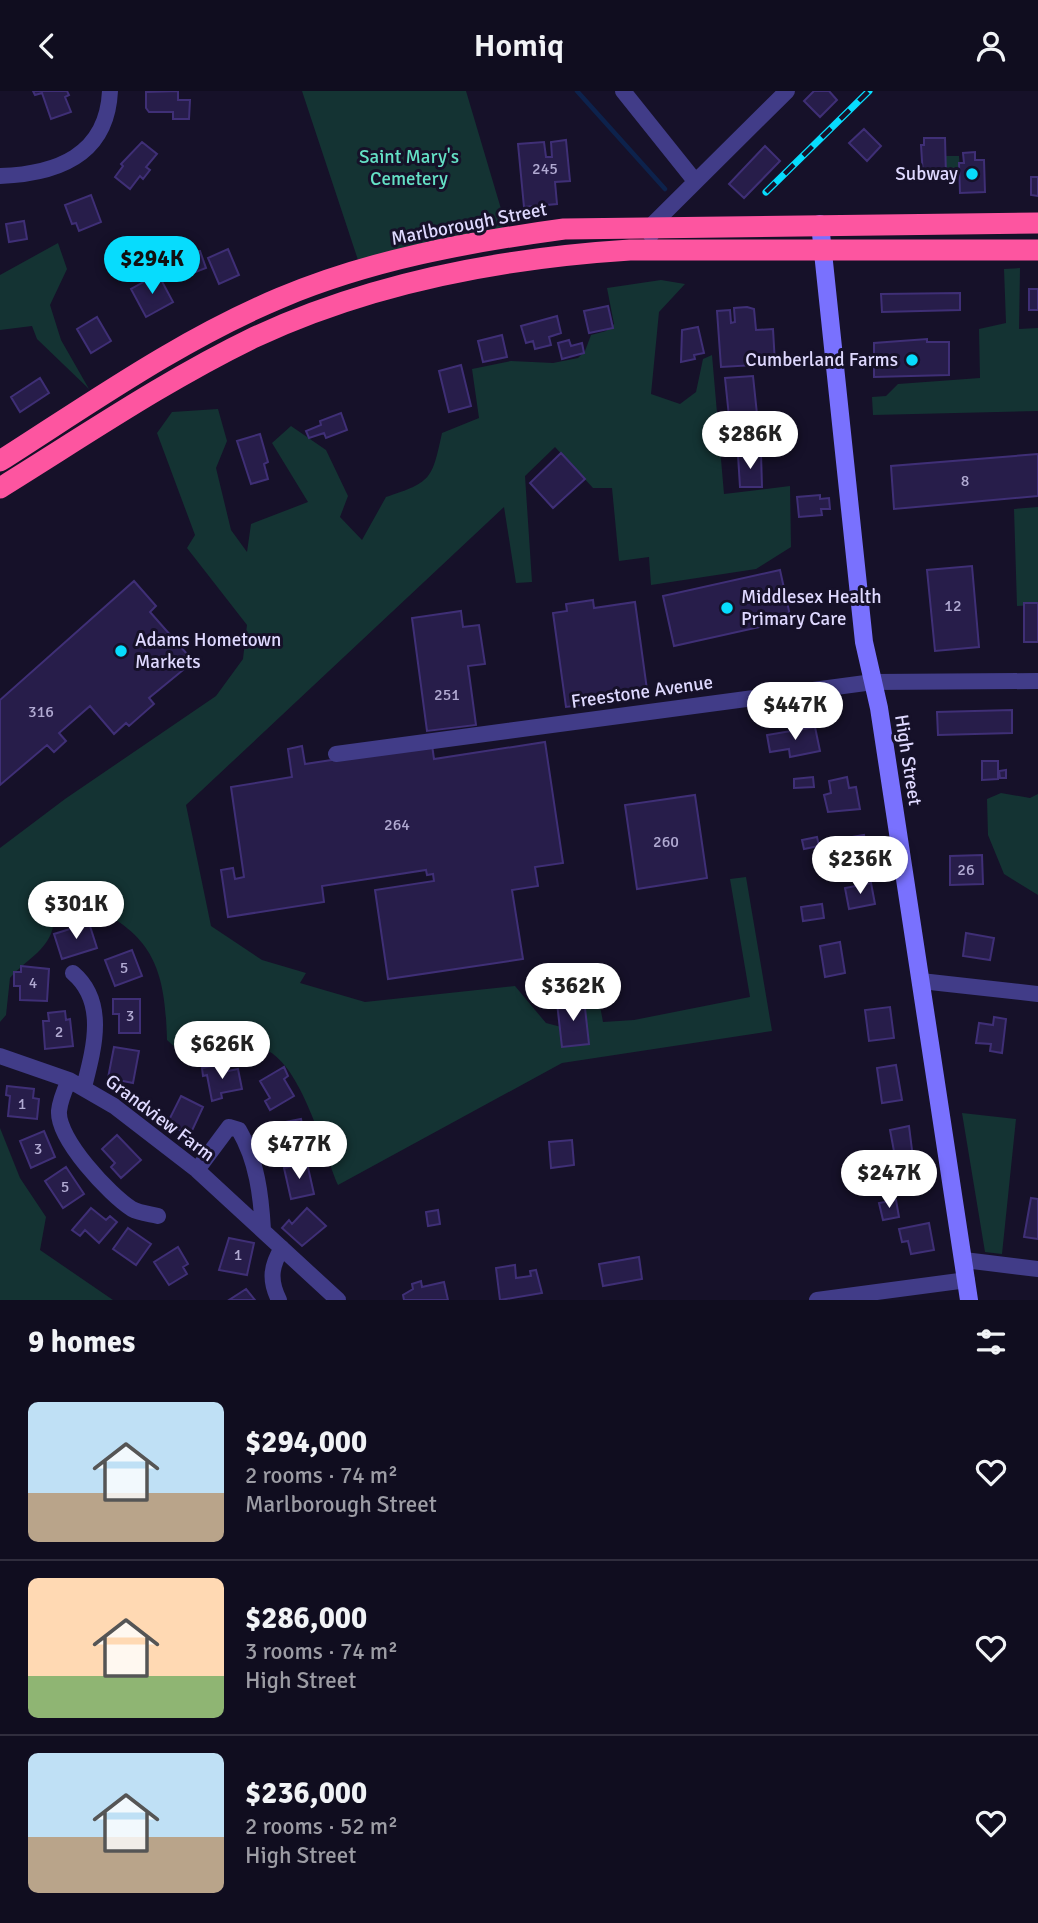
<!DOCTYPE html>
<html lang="en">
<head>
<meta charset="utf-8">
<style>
	:root { --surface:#100d1f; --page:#1e1b2c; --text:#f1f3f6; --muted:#9c9ca4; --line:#302d3d; --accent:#07dcfd }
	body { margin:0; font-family:Signika,sans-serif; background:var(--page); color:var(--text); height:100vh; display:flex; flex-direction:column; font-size:26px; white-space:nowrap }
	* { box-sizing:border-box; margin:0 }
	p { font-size:23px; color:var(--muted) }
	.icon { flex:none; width:38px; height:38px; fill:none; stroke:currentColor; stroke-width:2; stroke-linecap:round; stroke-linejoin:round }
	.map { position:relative; height:1209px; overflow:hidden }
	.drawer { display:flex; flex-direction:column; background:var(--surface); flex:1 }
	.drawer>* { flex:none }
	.price { position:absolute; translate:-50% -60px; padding:0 16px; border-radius:24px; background:#fff; color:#222; font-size:23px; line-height:46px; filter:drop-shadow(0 2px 4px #0008) }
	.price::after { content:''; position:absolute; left:50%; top:42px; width:21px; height:16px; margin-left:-10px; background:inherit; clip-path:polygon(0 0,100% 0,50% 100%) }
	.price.current { background:var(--accent); color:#111 }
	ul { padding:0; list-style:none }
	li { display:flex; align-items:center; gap:21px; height:175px; padding:0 28px }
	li+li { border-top:2px solid var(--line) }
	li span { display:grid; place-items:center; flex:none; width:196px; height:140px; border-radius:10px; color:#555 }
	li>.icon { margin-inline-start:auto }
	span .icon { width:84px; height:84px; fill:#fffc; stroke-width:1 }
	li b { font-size:30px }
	h2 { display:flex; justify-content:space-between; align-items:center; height:84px; padding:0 28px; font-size:30px }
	header { display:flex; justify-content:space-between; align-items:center; height:91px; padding:0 28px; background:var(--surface); font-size:32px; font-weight:600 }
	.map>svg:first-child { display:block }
</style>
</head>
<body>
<header><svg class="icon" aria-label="back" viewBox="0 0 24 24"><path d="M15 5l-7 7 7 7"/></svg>Homiq<svg class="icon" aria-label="person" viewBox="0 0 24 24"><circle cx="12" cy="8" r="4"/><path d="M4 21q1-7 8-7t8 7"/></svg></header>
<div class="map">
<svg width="1038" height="1209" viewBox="0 0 1038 1209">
	<rect width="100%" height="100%" fill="#161129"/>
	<path fill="#143333" d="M302 0H466L504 128 503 138 358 169Z
		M945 65H959L960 81H946Z
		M58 152 67 178 50 214 61 249 89 298 37 248 32 235 0 239V184Z
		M1020 177 1019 238 1038 237V320L873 324 872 306 886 305 898 293 980 287 979 238 1006 232 1004 178Z
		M661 189 685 193 659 221 651 303 680 313 696 301 703 268 712 264 724 403 790 395 791 456 756 478 651 494 649 466 619 470 612 397H593L555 356 525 385 532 491 516 492 504 416 186 714 211 835 262 869 306 882 300 892 365 911 515 895 546 932 588 943 579 886 594 882 603 931 634 929 750 906 730 788 746 786 772 940 562 972 338 1094C323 1058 301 974 266 959 242 948 211 961 188 968L167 949C165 878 154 844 87 813L62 820 54 829C52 858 27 867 10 887L6 924 0 931V757L65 708 216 605 243 568 247 534 187 457 195 444 157 342 172 321 218 318 227 350 216 377 231 439 247 461 251 433 308 411 272 352 291 335 326 359 348 405 340 426 362 449 386 406C432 391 432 388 442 342L479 327 472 278 511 270 553 272 578 267 585 260 591 244 606 240 614 233 607 197Z
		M1038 416V514L1017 515 1014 418Z
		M1001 702 1030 707 1038 703V804L1004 783 988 744 987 708Z
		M962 1022 1016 1028 1002 1163 985 1161Z
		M0 1037 20 1087 46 1126 40 1159 113 1209H0Z"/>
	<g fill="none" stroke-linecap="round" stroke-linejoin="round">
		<path stroke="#0d224c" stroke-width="4.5" d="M577 0 665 98"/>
	</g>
	<path fill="#271d4a" stroke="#3f2f76" stroke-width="2" d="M33 0H67L69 4 65 6 71 21 51 28 42 2 35 4Z
		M178 0V9H190L189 28H173V21H149L146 17V1Z
		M814 0H829L837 9 820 26 804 10Z
		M864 38 881 55 867 70 849 52Z
		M924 47H945L946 85H923L921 54H924Z
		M566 49 570 90 555 91 557 113 524 116 518 53 544 51 546 66H552L551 51Z
		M142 51 157 63 146 76 150 79 143 88 140 85 130 98 115 86 123 75 121 73Z
		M765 55 780 70 744 107 729 93Z
		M975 61V69H984L985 101 960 102 959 72H964L963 62Z
		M1031 86H1038V105L1031 104Z
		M91 104 101 131 79 140 76 132 72 133 65 114Z
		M24 130 27 148 9 151 6 133Z
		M228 158 239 184 219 193 208 167Z
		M200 160 206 177 193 182 187 165Z
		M158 183 173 211 146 226 131 198Z
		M1029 198H1038V219H1029Z
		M960 202V219L882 221 881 203Z
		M608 215 613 237 589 242 584 220Z
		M747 216 754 218 756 239 773 238 775 273 721 276 717 220 730 219 731 232 735 231 734 217Z
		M557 225 561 242 549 246 551 254 535 258 533 250 526 252 521 235Z
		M97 226 111 250 91 262 77 238Z
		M698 236 704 262 694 264 695 268 681 271 682 239Z
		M502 244 507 266 483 271 478 250Z
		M927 248V251H949V284L874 286V252Z
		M569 249 571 255 582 252 584 262 562 268 558 252Z
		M461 274 471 315 449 321 439 280Z
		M753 285 759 342 731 345 725 287Z
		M40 287 49 302 20 321 11 306Z
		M341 322 347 339 326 347 324 342 309 347 306 340 321 334 320 330Z
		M260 343 268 371 264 373 268 388 251 393 237 350Z
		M561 362 585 388 553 417 530 392Z
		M761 363 762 396H740L738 364Z
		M1038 363V405L894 418 891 375Z
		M820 404V408L829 407 830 418H821L822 424 799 426 797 406Z
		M972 475 979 556 935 560 927 479Z
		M780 479 791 529 674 555 663 505Z
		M134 490 156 515 150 521 187 563 182 568 188 575 149 607 154 613 129 635 126 632 114 643 90 615 59 642 66 650 54 661 47 654 0 694V609Z
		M593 509 594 517 635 511 648 606 566 616 553 522 567 520 566 513Z
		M1024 512H1038V551H1024Z
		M461 520 463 536 479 534 485 573 468 575 476 634 427 640 412 527Z
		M1012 619V642L938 644 937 621Z
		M815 636 820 660 790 666 789 658 770 661 767 644Z
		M545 651 563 772 535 776 538 795 512 799 523 868 388 888 375 799 434 790 433 783 427 784 426 779 322 795 324 811 228 826 221 779 233 777 235 788 244 786 231 696 292 686 288 658 302 655 305 673 432 654 434 668Z
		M982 670H998V688L982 689Z
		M1006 679V687H1000L999 680Z
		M813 686 814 696 794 697V688Z
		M847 686 849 697 856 696 860 718 828 721 824 704 831 702 829 690Z
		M695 704 707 787 637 798 625 714Z
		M864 744 868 765 833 772 829 750Z
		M817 746 819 755 804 758 802 749Z
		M982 764 983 793 950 794V765Z
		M871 792 875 813 849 818 845 797Z
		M822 813 824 827 803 830 801 816Z
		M89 832 97 857 62 868 54 843Z
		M966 842 994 847 990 869 963 865Z
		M840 851 845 882 825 886 820 855Z
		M132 859 142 885 115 895 105 869Z
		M21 875 49 878 47 910 20 909V895H14V881H21Z
		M113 908H140V942H119V923H113Z
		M584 908 589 953 562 956 557 912Z
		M890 916 894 947 869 950 865 919Z
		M65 920 66 929 70 928 73 955 45 958 43 930H49L48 922Z
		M994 926 1006 928 1002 962 990 960 991 953 976 952 979 932 993 934Z
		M114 956 139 960 133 992 108 987Z
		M222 973 223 981 238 978 242 998 221 1002 222 1007 212 1010 207 984 203 985 202 977Z
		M896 974 902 1009 882 1012 877 977Z
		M284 976 288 985 284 988 294 1005 270 1019 265 1010 270 1007 260 990Z
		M7 995 34 998 33 1007 39 1008 37 1028 8 1025 10 1005 6 1004Z
		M181 1005 203 1016 190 1044 167 1033Z
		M301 1028 307 1057 281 1062 275 1033Z
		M909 1035 916 1091 896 1095 893 1076H897L890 1039Z
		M44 1040 55 1066 31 1077 20 1050Z
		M117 1044 141 1069 121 1087 111 1076 115 1072 102 1058Z
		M572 1049 574 1074 551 1077 549 1051Z
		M307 1072 314 1103 291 1108 284 1077Z
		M66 1076 84 1103 63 1117 45 1090Z
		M1031 1107 1038 1108V1148L1024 1146Z
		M896 1109 899 1126 883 1129 879 1112Z
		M91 1117 106 1129 110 1125 117 1131 99 1152 85 1139 80 1145 72 1139Z
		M307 1117 326 1135 302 1155 282 1137 289 1129 292 1133Z
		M438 1119 440 1133 428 1135 426 1121Z
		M929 1132 934 1159 911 1163 908 1150 902 1151 899 1138Z
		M128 1137 151 1153 136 1174 113 1158Z
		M229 1147 254 1152 247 1184 219 1179Z
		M178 1156 188 1173 183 1176 187 1183 169 1194 154 1171Z
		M639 1166 642 1188 603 1195 599 1173Z
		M515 1174 516 1187 531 1185 530 1180 536 1179 542 1202 500 1209 496 1177Z
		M421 1190 422 1196 444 1191 448 1209H404L403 1204 413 1198 412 1193Z
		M246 1198 255 1209H229Z"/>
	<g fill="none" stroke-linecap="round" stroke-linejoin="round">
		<path stroke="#413c88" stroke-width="16" d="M623 0 695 90
			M0 85C56 83 107 65 110 0
			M651 144V135L787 0
			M336 663 873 591 1038 590
			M73 882C107 911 94 957 84 996
			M921 890 1038 903
			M0 965 69 989 114 1015 197 1079 338 1209
			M69 989C65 998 60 1009 59 1020 57 1048 110 1104 132 1118 139 1122 150 1123 158 1125
			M197 1079 229 1036 239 1039C257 1070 261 1104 263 1139
			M964 1169 1038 1178
			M279 1209C269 1189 271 1175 282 1157
			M817 1209 967 1189"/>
		<path stroke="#7971fe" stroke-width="18" d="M820 133 864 551 879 617 969 1209"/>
		<path stroke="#fd55a0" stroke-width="21" d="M0 370C91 312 180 249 280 207 370 169 468 151 564 138L1038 132
			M0 397C84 345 166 289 255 246 371 192 504 167 630 159H1038"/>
		<defs>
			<path id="rail" d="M766 101 869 0"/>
		</defs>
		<use href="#rail" stroke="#07dcfd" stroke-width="7"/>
		<use href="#rail" stroke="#161129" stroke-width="4.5" stroke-dasharray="13" stroke-linecap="butt"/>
	</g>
	<g fill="#07dcfd" stroke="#161129" stroke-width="2.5">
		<circle cx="972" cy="83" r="7"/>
		<circle cx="912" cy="269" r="7"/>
		<circle cx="727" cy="517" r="7"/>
		<circle cx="121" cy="560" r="7"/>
	</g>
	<g text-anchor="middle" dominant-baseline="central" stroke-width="6" stroke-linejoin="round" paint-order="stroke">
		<g font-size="16" fill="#b1aad2">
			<text x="545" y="78">245</text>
			<text x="965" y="390">8</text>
			<text x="953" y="515">12</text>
			<text x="447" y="604">251</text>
			<text x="41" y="621">316</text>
			<text x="397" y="734">264</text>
			<text x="666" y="751">260</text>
			<text x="966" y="779">26</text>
			<text x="124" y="877">5</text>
			<text x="33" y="892">4</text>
			<text x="130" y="925">3</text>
			<text x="59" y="941">2</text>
			<text x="22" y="1013">1</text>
			<text x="38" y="1058">3</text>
			<text x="65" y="1096">5</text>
			<text x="238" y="1164">1</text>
		</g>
		<g font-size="19" fill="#64e0c5" stroke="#161129">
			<text x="409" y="66">Saint Mary's<tspan x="409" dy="22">Cemetery</tspan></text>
		</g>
		<g font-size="19" fill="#dfd9ff" stroke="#161129" text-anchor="end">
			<text x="958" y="83">Subway</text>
			<text x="898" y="269">Cumberland Farms</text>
			<text x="741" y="506" text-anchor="start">Middlesex Health<tspan x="741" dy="22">Primary Care</tspan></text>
			<text x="135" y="549" text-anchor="start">Adams Hometown<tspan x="135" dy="22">Markets</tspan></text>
		</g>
		<g font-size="19" fill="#dfd9ff" stroke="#161129">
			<text transform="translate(469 133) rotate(-11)">Marlborough Street</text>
			<text transform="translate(642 601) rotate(-8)">Freestone Avenue</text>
			<text transform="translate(908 669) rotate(81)">High Street</text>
			<text transform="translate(160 1027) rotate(37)">Grandview Farm</text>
		</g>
	</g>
</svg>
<b class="price current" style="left:152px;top:205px">$294K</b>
<b class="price" style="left:750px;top:380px">$286K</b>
<b class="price" style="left:795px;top:651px">$447K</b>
<b class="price" style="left:860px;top:805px">$236K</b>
<b class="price" style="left:76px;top:850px">$301K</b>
<b class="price" style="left:573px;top:932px">$362K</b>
<b class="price" style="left:222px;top:990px">$626K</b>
<b class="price" style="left:299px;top:1090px">$477K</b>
<b class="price" style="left:889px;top:1119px">$247K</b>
</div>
<section class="drawer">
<h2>9 homes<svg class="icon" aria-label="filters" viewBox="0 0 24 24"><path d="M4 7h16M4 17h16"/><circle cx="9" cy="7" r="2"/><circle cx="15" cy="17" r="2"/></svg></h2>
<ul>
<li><span style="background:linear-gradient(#bfe0f5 65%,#b9a48a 0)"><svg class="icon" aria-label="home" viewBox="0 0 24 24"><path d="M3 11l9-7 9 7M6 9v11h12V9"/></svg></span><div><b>$294,000</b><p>2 rooms · 74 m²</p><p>Marlborough Street</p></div><svg class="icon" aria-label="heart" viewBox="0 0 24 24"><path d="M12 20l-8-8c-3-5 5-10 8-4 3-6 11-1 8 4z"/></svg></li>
<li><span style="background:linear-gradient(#ffd9b3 70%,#8fb573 0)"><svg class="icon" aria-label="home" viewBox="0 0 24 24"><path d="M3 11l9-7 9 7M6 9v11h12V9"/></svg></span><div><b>$286,000</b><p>3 rooms · 74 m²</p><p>High Street</p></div><svg class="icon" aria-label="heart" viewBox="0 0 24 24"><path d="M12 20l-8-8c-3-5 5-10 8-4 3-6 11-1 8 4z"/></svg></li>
<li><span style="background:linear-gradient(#bfe0f5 60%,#b9a48a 0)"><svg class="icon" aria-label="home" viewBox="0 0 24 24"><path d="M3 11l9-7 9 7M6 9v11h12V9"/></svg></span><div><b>$236,000</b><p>2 rooms · 52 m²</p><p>High Street</p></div><svg class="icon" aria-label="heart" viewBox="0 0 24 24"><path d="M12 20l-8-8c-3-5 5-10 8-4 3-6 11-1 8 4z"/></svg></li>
</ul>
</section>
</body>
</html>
